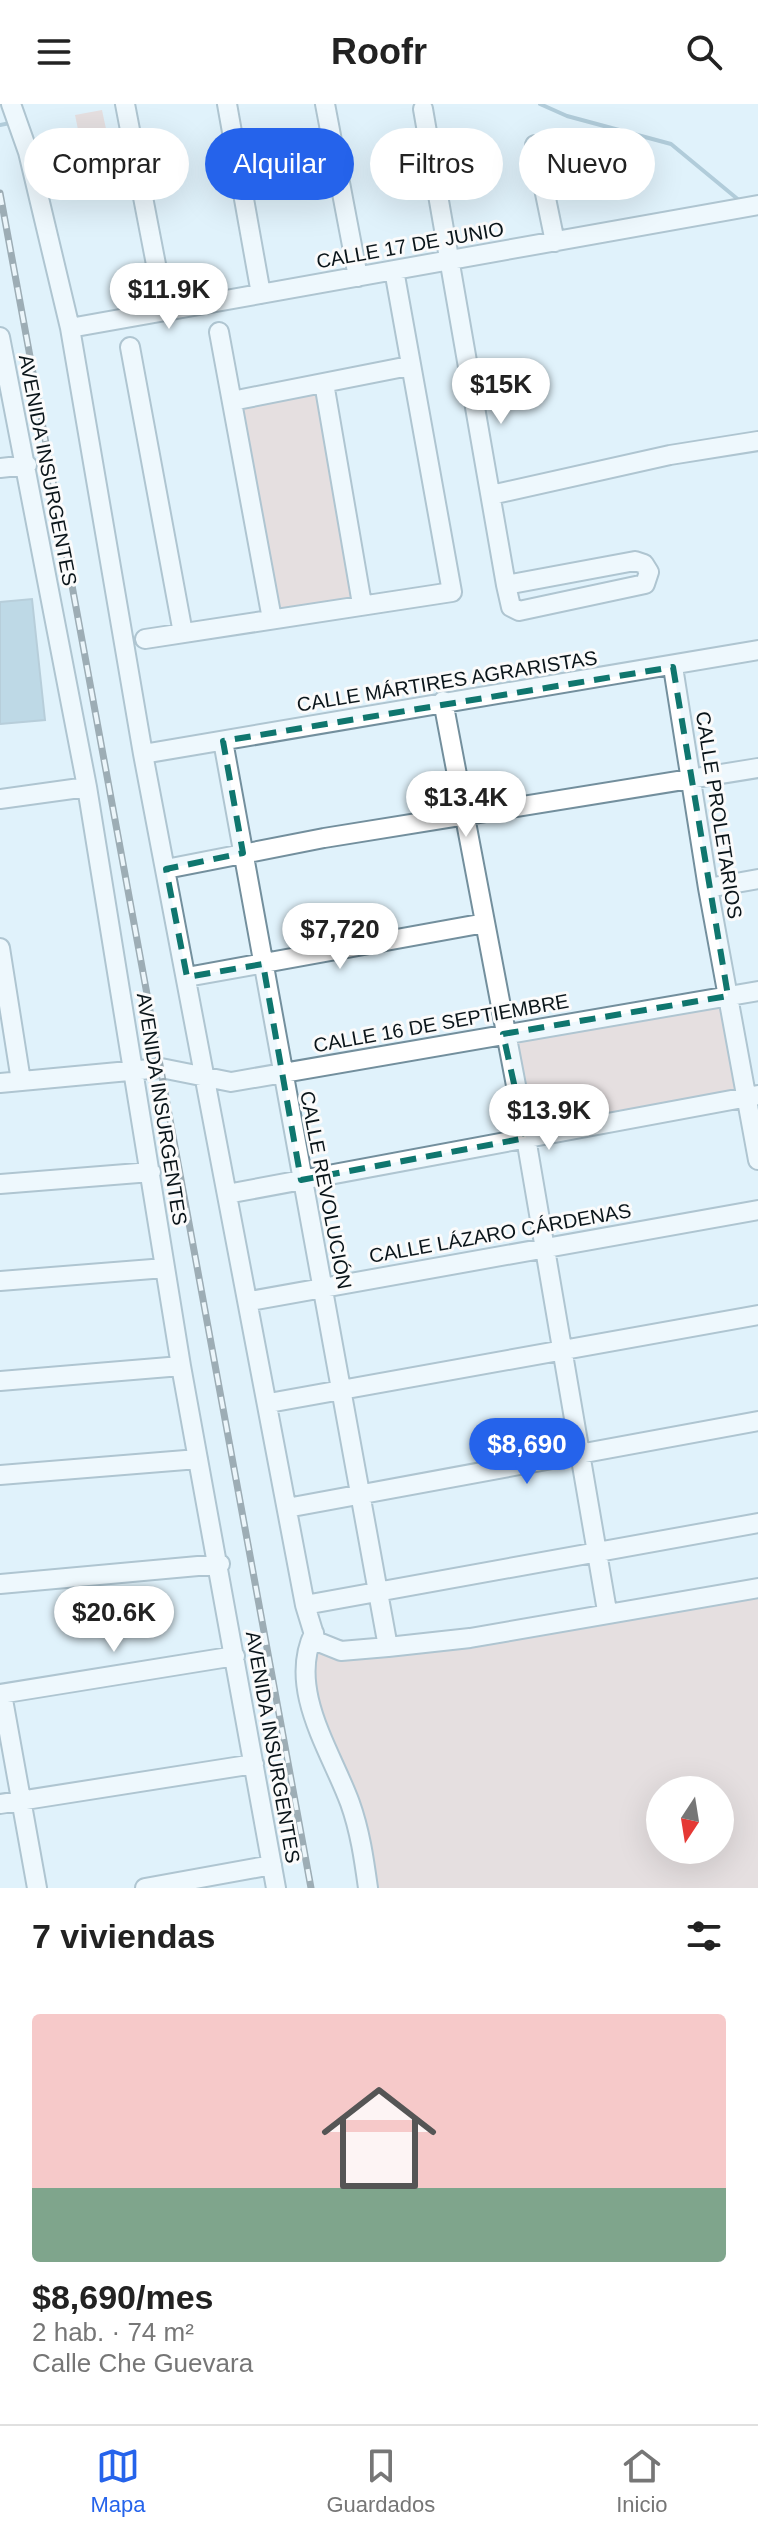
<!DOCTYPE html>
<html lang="es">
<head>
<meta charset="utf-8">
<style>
	:root { --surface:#fff; --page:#f2f2f2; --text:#222; --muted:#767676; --line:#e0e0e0; --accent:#2563eb }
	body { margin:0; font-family:Arial,sans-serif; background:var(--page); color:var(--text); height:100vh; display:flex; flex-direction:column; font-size:30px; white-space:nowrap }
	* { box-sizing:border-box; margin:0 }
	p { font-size:26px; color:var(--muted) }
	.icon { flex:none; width:44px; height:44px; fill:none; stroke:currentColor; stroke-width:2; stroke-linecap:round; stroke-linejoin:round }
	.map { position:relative; height:1784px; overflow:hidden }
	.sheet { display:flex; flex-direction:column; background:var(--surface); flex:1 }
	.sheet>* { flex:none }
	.banner { position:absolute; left:24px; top:24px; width:710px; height:72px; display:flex; gap:16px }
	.needle { width:52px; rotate:192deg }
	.buttons { position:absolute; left:646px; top:1672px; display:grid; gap:16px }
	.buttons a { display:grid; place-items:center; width:88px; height:88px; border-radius:50%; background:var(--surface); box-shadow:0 8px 32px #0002; font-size:40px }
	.price { position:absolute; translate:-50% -68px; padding:0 18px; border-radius:28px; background:#fff; color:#222; font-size:26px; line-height:52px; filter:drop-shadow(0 2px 4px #0008) }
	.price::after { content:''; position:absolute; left:50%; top:48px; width:24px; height:18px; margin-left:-12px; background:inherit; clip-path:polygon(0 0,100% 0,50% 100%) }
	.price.selected { background:var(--accent); color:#fff }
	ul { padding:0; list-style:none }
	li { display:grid; align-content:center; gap:16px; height:424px; padding:0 32px }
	li span { display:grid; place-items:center; height:248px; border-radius:8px; color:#555 }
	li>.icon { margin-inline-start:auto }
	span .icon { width:144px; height:144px; fill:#fffc; stroke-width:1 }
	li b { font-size:34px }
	h2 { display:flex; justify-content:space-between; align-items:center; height:96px; padding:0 32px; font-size:34px }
	.chip { padding:0 28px; border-radius:36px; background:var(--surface); box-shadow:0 8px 32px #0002; font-size:28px; line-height:72px }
	.chip.selected { background:var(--accent); color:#fff }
	header { display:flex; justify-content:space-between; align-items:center; height:104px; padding:0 32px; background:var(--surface); font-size:36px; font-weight:800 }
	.tab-bar { display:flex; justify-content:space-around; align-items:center; height:112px; border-top:2px solid var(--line); background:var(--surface); font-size:22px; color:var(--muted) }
	.tab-bar a { display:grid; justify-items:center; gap:4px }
	.tab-bar .selected { color:var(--accent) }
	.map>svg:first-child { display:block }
</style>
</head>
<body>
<header><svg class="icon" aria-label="menu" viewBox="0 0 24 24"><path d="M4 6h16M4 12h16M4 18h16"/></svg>Roofr<svg class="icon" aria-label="search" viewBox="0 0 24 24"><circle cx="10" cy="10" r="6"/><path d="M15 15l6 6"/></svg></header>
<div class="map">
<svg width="758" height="1784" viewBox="0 0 758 1784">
	<rect width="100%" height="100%" fill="#e0f2fb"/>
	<path fill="#ecc7bf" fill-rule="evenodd" d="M102 6 113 58 86 64 75 11Z
		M324 279 362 500 272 515 232 297Z
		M728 892 746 993 526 1034 503 930Z
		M758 1484V1784H368L313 1607 314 1529 331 1545ZM660 1686H720V1746H660Z"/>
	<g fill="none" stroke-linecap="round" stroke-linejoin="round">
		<path stroke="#799eb1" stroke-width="4" d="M540 0 567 12 671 40 740 97
			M0 21 10 19"/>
	</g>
	<path fill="#94bacd" stroke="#86a2b1" stroke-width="2" d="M32 495 45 616 0 620V498Z"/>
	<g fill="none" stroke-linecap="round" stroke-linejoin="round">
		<defs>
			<path id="minor" d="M11 0 28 48 70 224 143 650 305 1501 316 1537 341 1547 388 1543 470 1534 758 1484
				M125 0 165 207
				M227 0 261 190
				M325 0 358 173
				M423 5 506 481 511 503 519 507 645 480 649 468 644 460 635 457 506 481
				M535 41 555 138
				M70 224 758 101
				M219 228 272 515
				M0 233 87 683 181 1262 276 1784
				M130 243 183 529
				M324 279 362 500
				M232 297 409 262
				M0 364 27 361
				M491 391 670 351 758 337
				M145 535 452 488 394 166
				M673 563 708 784 758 1056
				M443 597 526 1034 607 1507
				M223 637 388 1543
				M143 650 758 546
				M0 695 87 683
				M166 765 324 734 758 664
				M708 784 758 775
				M0 844 21 977
				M187 873 485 819
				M0 979 161 964 231 978 758 887
				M0 1080 151 1068
				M227 1090 758 991
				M0 1177 165 1164
				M250 1197 758 1106
				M0 1277 181 1262
				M269 1299 758 1211
				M0 1371 198 1355
				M287 1404 758 1317
				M0 1480 220 1460
				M305 1501 758 1419
				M314 1529C287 1585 331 1647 350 1699 360 1727 364 1755 368 1784
				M0 1590 235 1552
				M2 1590 37 1784
				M0 1700 254 1660
				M145 1784 272 1761"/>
		</defs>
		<use href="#minor" stroke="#738f9d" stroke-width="22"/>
		<use href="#minor" stroke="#fff" stroke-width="18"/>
		<defs>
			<path id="rail" d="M0 89 311 1784"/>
		</defs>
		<use href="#rail" stroke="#4c595f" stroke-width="7"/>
		<use href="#rail" stroke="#fbfbfb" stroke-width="4" stroke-dasharray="12" stroke-linecap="butt"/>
	</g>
	<path d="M0 0H758V1784H0ZM673 563 728 892 503 930 526 1034 301 1076 263 860 187 873 166 765 243 749 223 637Z" fill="#e0f2fb" fill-opacity=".55" fill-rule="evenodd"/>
	<path fill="none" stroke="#0f766e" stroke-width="6" stroke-dasharray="16 10" stroke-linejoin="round" d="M673 563 728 892 503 930 526 1034 301 1076 263 860 187 873 166 765 243 749 223 637Z"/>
	<g text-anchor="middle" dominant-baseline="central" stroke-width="6" stroke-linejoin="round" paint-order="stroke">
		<g font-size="20" fill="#0a151a" stroke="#fbfbfb">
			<text transform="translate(410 141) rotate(-10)">CALLE 17 DE JUNIO</text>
			<text transform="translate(48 366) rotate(79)">AVENIDA INSURGENTES</text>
			<text transform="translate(447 577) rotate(-9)">CALLE MÁRTIRES AGRARISTAS</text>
			<text transform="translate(719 711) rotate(81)">CALLE PROLETARIOS</text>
			<text transform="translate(441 919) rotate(-10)">CALLE 16 DE SEPTIEMBRE</text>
			<text transform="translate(162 1005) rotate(81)">AVENIDA INSURGENTES</text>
			<text transform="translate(326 1086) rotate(79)">CALLE REVOLUCIÓN</text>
			<text transform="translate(500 1129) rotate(-10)">CALLE LÁZARO CÁRDENAS</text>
			<text transform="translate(273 1643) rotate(80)">AVENIDA INSURGENTES</text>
		</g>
	</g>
</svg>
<div class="buttons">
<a><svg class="needle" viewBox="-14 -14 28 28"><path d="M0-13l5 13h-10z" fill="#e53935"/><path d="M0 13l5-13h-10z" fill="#767676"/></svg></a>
</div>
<b class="price" style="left:169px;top:227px">$11.9K</b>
<b class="price" style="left:501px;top:322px">$15K</b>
<b class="price" style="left:466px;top:735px">$13.4K</b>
<b class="price" style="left:340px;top:867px">$7,720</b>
<b class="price" style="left:549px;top:1048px">$13.9K</b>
<b class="price selected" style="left:527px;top:1382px">$8,690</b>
<b class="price" style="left:114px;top:1550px">$20.6K</b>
<div class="banner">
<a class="chip">Comprar</a>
<a class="chip selected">Alquilar</a>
<a class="chip">Filtros</a>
<a class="chip">Nuevo</a>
</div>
</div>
<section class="sheet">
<h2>7 viviendas<svg class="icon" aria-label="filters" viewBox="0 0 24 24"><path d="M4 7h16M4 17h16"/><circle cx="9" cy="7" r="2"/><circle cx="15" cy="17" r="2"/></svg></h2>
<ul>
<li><span style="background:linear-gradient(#f6c9c9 70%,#7fa58c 0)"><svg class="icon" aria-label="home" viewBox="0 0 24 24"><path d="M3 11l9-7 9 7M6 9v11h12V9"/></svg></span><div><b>$8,690/mes</b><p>2 hab. · 74 m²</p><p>Calle Che Guevara</p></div></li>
</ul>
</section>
<nav class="tab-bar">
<a class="selected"><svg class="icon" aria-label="map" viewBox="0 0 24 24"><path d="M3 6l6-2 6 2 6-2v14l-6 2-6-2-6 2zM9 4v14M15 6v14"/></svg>Mapa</a>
<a><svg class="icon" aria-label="saved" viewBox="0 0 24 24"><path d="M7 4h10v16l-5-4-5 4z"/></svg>Guardados</a>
<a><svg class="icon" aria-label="home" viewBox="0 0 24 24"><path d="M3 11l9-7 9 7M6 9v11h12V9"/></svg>Inicio</a>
</nav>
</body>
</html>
